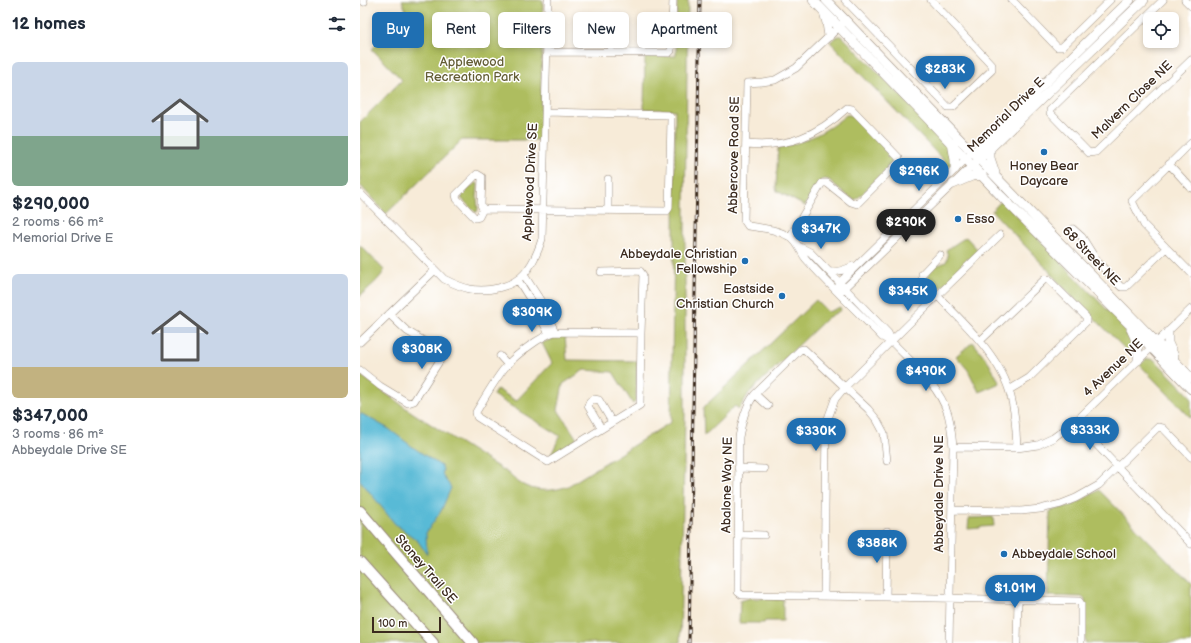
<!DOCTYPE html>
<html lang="en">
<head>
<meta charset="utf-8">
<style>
	:root { --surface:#fff; --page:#f2f2f3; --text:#1f2937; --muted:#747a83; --accent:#1f6fb2 }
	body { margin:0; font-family:"Balsamiq Sans",sans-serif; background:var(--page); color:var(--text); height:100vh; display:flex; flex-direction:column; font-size:15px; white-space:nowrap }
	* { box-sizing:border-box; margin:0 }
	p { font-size:13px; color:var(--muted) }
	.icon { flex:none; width:22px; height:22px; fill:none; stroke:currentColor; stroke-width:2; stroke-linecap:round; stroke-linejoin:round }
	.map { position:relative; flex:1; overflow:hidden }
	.panel { display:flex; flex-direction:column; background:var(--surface); width:360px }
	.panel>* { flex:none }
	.hud { position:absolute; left:12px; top:12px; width:380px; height:36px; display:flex; gap:8px }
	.buttons { position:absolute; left:783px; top:12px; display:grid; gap:8px }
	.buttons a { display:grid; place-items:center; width:36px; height:36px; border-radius:6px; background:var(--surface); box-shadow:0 2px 6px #0003; font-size:20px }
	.scale { position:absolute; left:12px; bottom:10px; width:69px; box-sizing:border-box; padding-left:4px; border:2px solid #3b2a1e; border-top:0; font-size:11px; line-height:14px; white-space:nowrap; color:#3b2a1e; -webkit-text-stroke:3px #fff; paint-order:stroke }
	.price { position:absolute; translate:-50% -34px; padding:0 9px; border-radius:14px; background:var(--accent); color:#fff; font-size:13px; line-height:26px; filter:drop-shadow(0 1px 2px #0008) }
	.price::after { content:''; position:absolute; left:50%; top:24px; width:12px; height:9px; margin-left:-6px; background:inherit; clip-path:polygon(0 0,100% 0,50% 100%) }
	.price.active { background:#222; color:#fff }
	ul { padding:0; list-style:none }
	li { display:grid; align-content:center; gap:8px; height:212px; padding:0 12px }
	li span { display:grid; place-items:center; height:124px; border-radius:6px; color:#555 }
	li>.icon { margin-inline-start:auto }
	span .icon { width:72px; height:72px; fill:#fffc; stroke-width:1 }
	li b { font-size:17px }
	h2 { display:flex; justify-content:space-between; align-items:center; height:48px; padding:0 12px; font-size:17px }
	.tag { padding:0 14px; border-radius:6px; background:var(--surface); box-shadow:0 2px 6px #0003; font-size:14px; line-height:36px }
	.tag.active { background:var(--accent); color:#fff }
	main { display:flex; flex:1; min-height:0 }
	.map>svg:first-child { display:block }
</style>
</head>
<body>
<main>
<section class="panel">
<h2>12 homes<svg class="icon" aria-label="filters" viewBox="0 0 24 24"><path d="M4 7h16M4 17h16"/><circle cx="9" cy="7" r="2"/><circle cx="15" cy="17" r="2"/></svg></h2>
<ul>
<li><span style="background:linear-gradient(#c9d6e8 60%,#7fa58c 0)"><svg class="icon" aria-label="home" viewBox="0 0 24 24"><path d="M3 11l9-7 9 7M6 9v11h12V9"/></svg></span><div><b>$290,000</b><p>2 rooms · 66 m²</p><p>Memorial Drive E</p></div></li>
<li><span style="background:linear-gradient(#c9d6e8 75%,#c2b280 0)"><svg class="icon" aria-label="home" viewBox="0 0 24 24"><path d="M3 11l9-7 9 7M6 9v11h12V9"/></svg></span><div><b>$347,000</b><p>3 rooms · 86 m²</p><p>Abbeydale Drive SE</p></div></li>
</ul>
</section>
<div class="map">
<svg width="831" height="643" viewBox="0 0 831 643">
	<rect width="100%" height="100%" fill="#fff"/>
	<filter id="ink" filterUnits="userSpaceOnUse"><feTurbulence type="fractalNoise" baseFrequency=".025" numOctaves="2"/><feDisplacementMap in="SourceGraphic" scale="8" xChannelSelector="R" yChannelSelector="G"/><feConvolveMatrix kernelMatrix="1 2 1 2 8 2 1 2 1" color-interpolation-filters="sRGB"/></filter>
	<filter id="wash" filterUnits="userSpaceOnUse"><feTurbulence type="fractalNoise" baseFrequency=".012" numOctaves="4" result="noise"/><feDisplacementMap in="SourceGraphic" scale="16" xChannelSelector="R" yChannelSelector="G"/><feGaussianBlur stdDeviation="0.9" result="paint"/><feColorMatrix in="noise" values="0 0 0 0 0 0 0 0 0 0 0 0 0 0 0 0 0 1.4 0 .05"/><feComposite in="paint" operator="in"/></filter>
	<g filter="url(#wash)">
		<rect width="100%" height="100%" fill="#f7ebd8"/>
		<path fill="#aebd5f" stroke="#74743e" d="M42 0H183L180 140H102L26 214 0 185V122L42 80 12 49 47 14Z
			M317 0H328L325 211V415L320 643H0V375L53 413 149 474C164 491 187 494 208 486L311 422 314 245 315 110 284 109 285 56H316Z
			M478 36H482L569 124 589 149 592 163 590 167 470 42Z
			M486 115H490L494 117 532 156 534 161 532 165 498 198 495 200 489 197 469 180 465 179 461 180 445 206 417 191 416 188 418 148C444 143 466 132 486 115Z
			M116 182 118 184 117 198 118 209 117 212H115L102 199 101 196Z
			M640 202H643L757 320C764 330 775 340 774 353L771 355 733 317 730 316 691 274 689 271 632 211Z
			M606 237 619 251 580 289 568 277C569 267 577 266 586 262L588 256 586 250Z
			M0 245 24 270C22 278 6 290 0 296Z
			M456 300 468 312 480 307 481 310 467 318 389 393 379 409 375 406 344 436 343 408Z
			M205 336 207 360 277 361 276 401 273 404 253 372 224 370 203 384 198 410 217 439 191 455 200 436 133 395 137 389 156 401 192 363 182 343 192 339Z
			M613 342 627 360 640 383 619 392 608 370 596 356Z
			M786 359H791L796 361 831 397V418L780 365Z
			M739 490 831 584V643H726L725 641V600L722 597 688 596 690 511 713 505Z
			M633 517 634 526 621 527V528L608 529 609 518Z
			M390 598 423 599V621H405L404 623H379L380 601Z"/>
		<path fill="#58bad6" stroke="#4a727a" d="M0 414H2L29 429 54 448 81 466 83 469C80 477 88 481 91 488L81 511 66 533 67 554 57 540 35 524 0 480Z"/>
	</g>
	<g filter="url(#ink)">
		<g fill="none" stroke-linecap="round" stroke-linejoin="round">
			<defs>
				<path id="minor" d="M3 0 4 2
					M485 0 588 107H593L632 70V65L571 0
					M652 0 697 47H702L750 0
					M803 0 690 110V113L729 153 736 152 831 60
					M825 0 831 6
					M482 24 436 68 415 80 402 82 387 83 384 220 388 226C402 228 417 229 430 237 439 243 440 252 446 259 470 286 497 311 522 337L532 342
					M187 52 309 53 311 51 313 0
					M251 52 252 17
					M831 143 772 201 784 225 831 273
					M386 144C427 148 457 136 487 108L492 109 539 158V162L497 204 491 202 467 183H462L430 237
					M809 164 831 188
					M117 174 122 177 121 205 123 209 119 217 115 218 97 199 96 195Z
					M248 179V211
					M0 193 84 279C92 283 100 287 110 289 127 292 151 288 164 274 173 264 178 252 182 239L188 0
					M123 209 307 211 309 208 311 118 308 115 186 112
					M713 229 722 237 737 261 761 287H766L806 248
					M440 247 450 252 528 333 532 342C552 363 579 385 588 414 591 425 592 436 593 447L589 643
					M580 255 562 274V280C591 311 636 349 649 390 655 409 656 428 657 448
					M241 272 280 271 283 275 281 333 280 405 188 462 117 417 116 412C126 396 135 379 147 365 157 354 181 336 195 332L281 333
					M470 272C478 272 485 270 493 266
					M164 275 182 303 195 332
					M158 280 175 307 189 334
					M479 285 480 282 609 156
					M481 290 485 288 619 159
					M620 341 685 279H688L726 317V322L669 378 649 390
					M0 342 75 270
					M140 356 148 365
					M0 370 20 386 48 403 54 401 80 360 82 355V352L47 331 29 314
					M395 394 408 406
					M715 422 831 544
					M241 428 228 406 230 401 234 399 239 400 252 422
					M593 447 657 448 678 445 693 438 715 422 831 309
					M527 461 524 433 517 420 508 409 444 349 440 350 395 394C385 407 382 422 379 437L378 592 382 595 526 597 719 601 721 604V643
					M378 468 404 469
					M592 510 661 511 680 509 701 504 716 498 739 485 798 427 803 428 831 457
					M378 534 404 535
					M464 596 466 424 475 399 484 388 577 296 640 235
					M526 597 527 531
					M657 643 658 600"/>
				<path id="major" d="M453 0 569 120 641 196 769 324 831 389
					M466 0 637 178 831 378
					M464 12 467 23 469 36
					M592 143 595 160V169
					M630 149V158L635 173
					M613 153 770 0
					M619 159 784 0
					M593 184 612 176 622 175
					M771 329C776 339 779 349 778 360
					M808 332V343L814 356"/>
				<path id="highway" d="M0 511 113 643
					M0 562 73 643"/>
			</defs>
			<use href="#minor" stroke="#998a7b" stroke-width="8"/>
			<use href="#major" stroke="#998a7b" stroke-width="10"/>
			<use href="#highway" stroke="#998a7b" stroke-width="12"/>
			<use href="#minor" stroke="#fff" stroke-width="7"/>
			<use href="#major" stroke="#fff" stroke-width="9"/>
			<use href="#highway" stroke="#fff" stroke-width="10"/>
			<defs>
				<path id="rail" d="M329 643 340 0"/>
			</defs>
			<use href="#rail" stroke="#3b2a1e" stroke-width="3"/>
			<use href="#rail" stroke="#fff" stroke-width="1.5" stroke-dasharray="4.5" stroke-linecap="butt"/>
		</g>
	</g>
	<g fill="#1f6fb2" stroke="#fff" stroke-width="1.5">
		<circle cx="684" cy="152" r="4"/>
		<circle cx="598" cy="219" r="4"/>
		<circle cx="385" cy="261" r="4"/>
		<circle cx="422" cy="296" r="4"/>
		<circle cx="644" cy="554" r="4"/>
	</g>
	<g text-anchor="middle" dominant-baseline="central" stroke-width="3" stroke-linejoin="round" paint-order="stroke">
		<g font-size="13" fill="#635d35" stroke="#fff">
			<text x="112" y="62">Applewood<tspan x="112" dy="15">Recreation Park</tspan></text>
		</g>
		<g font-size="13" fill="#3b2a1e" stroke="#fff">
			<text transform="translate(772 100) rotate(-44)">Malvern Close NE</text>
			<text transform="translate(646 115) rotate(-44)">Memorial Drive E</text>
			<text transform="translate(374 155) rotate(-89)">Abbercove Road SE</text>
			<text transform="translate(170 182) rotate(-87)">Applewood Drive SE</text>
			<text transform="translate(731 256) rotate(46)">68 Street NE</text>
			<text transform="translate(753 368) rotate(-44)">4 Avenue NE</text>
			<text transform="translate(367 485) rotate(-89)">Abalone Way NE</text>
			<text transform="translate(579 494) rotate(-90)">Abbeydale Drive NE</text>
			<text transform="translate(66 569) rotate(49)">Stoney Trail SE</text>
		</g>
		<g font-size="13" fill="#3b2a1e" stroke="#fff" text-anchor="start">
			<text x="684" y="166" text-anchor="middle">Honey Bear<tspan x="684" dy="15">Daycare</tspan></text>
			<text x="606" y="219">Esso</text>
			<text x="377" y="254" text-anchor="end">Abbeydale Christian<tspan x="377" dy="15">Fellowship</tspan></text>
			<text x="414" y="289" text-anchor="end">Eastside<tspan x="414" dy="15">Christian Church</tspan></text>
			<text x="652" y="554">Abbeydale School</text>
		</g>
	</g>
</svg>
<div class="buttons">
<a><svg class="icon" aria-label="locate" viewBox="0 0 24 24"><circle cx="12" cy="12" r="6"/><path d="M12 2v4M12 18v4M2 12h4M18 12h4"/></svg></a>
</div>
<div class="scale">100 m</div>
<b class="price" style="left:585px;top:90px">$283K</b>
<b class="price" style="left:559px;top:192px">$296K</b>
<b class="price active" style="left:546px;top:243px">$290K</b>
<b class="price" style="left:461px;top:250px">$347K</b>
<b class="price" style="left:548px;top:312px">$345K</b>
<b class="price" style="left:172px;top:333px">$309K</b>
<b class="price" style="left:62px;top:370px">$308K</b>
<b class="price" style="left:566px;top:392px">$490K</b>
<b class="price" style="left:730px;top:451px">$333K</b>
<b class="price" style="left:456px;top:452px">$330K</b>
<b class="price" style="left:517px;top:564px">$388K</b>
<b class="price" style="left:655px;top:609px">$1.01M</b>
<div class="hud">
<a class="tag active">Buy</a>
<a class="tag">Rent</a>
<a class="tag">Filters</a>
<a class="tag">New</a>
<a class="tag">Apartment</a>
</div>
</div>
</main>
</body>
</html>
